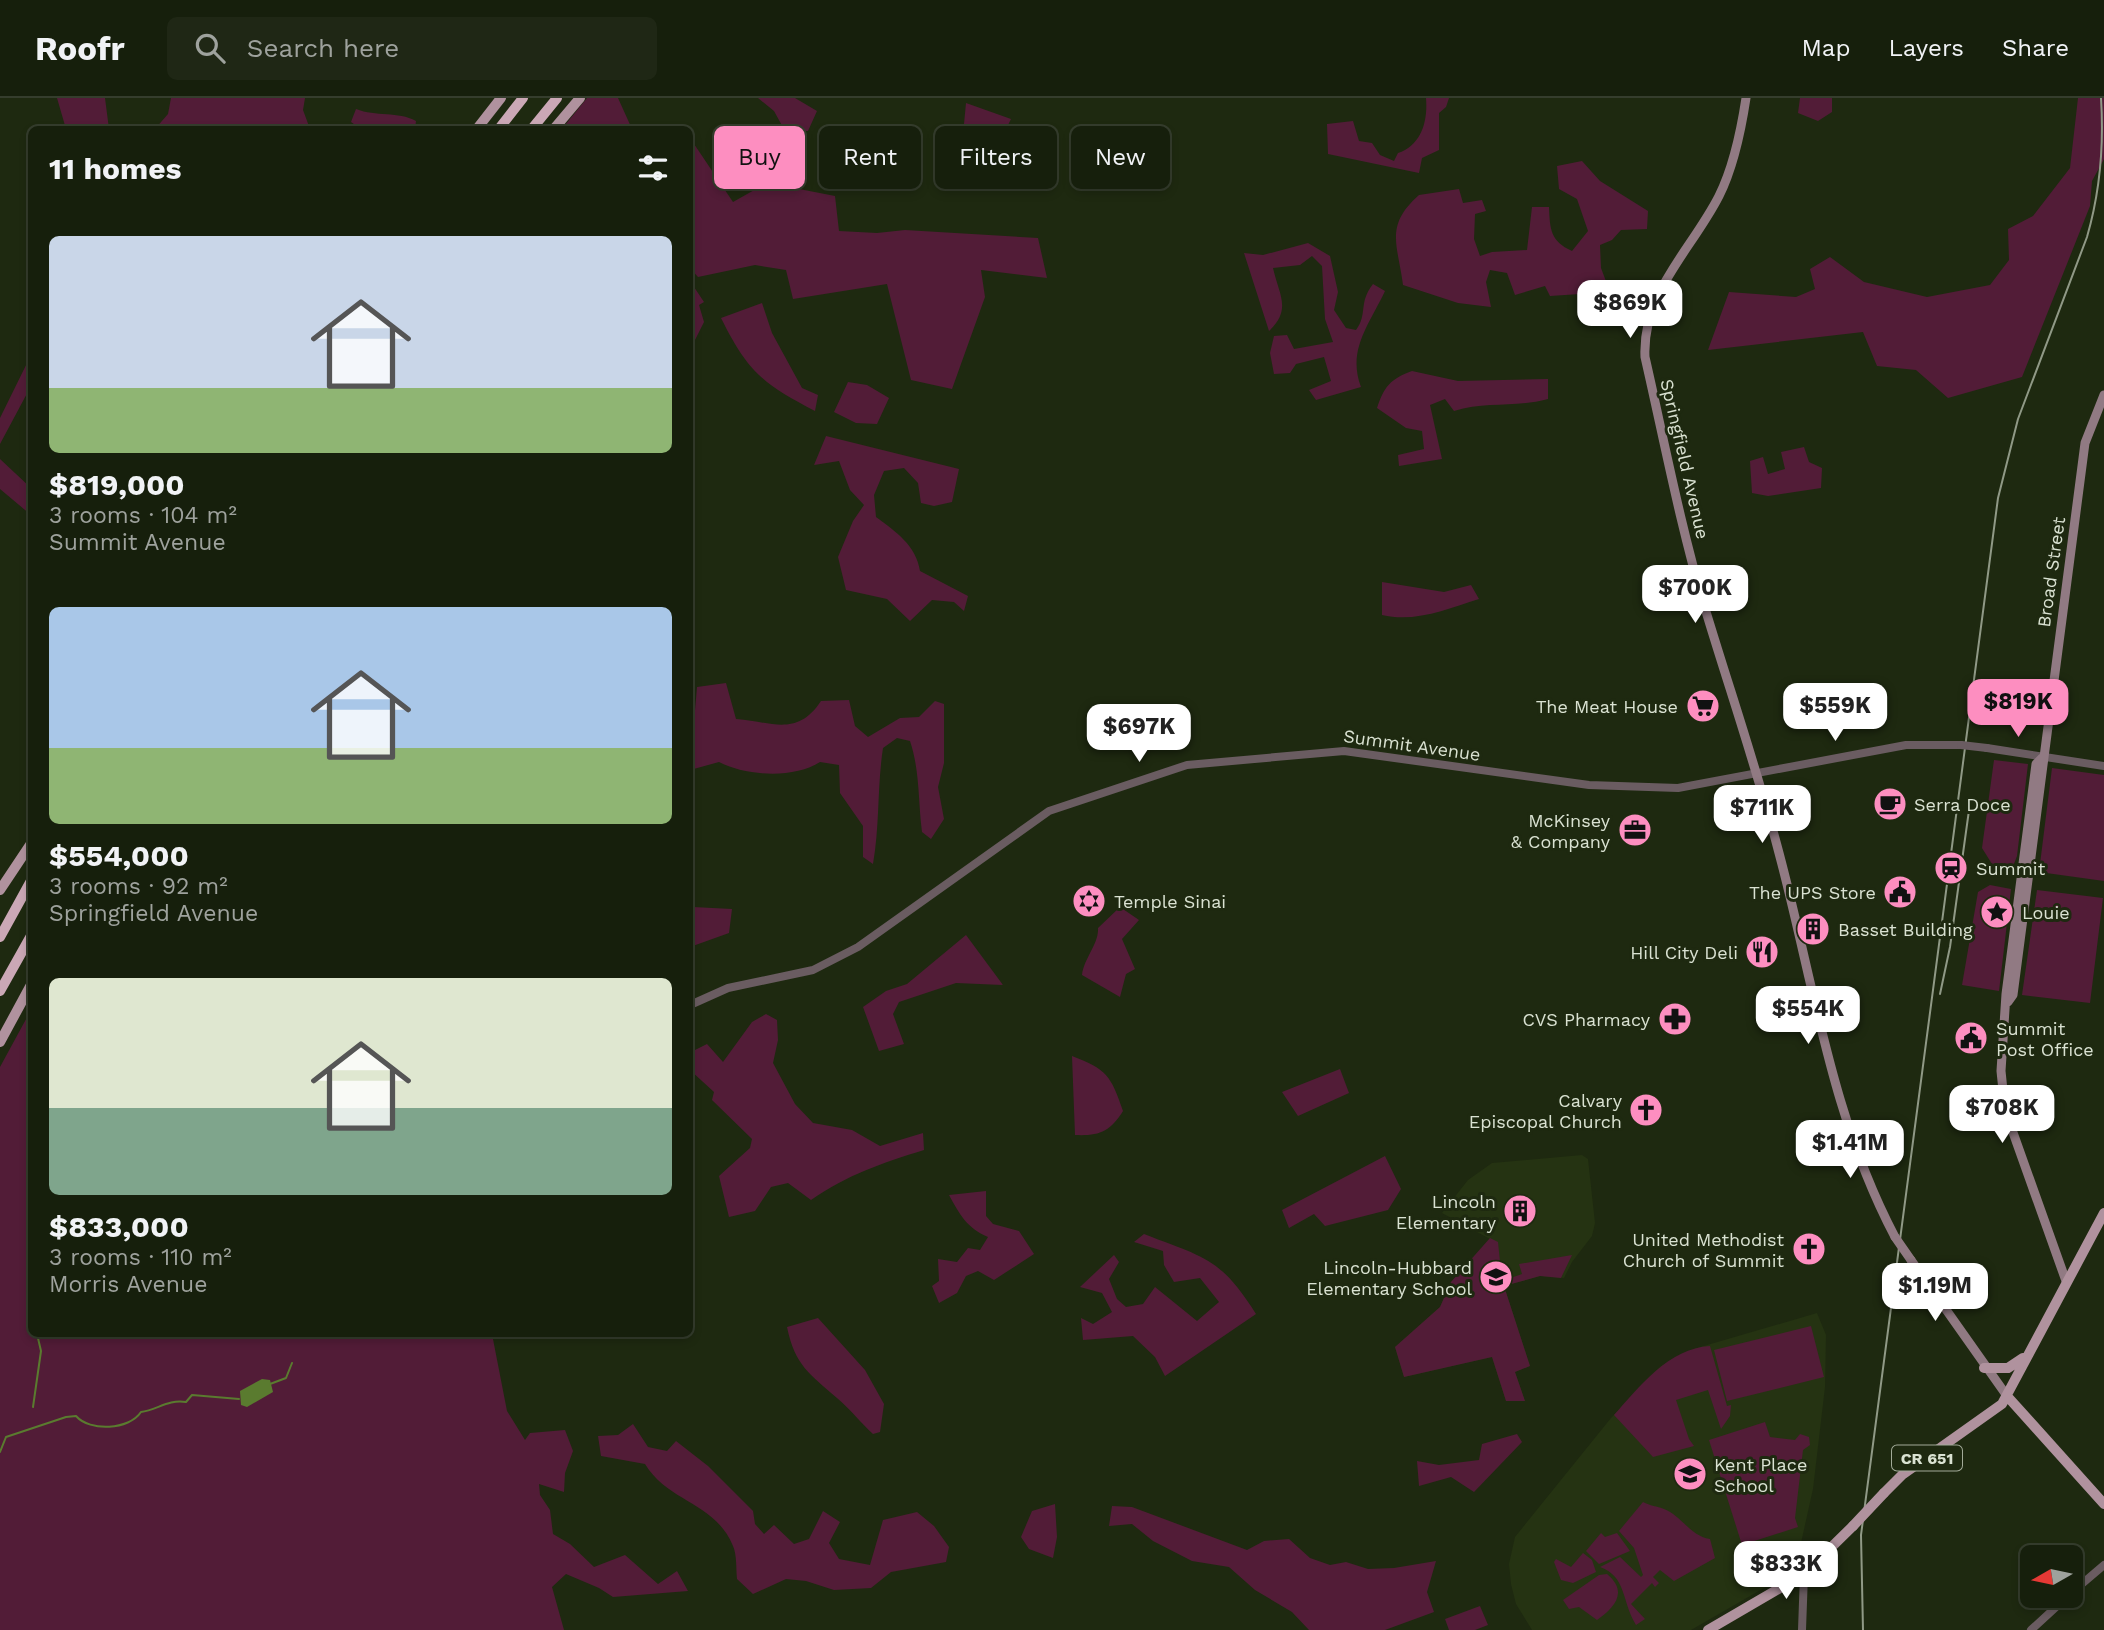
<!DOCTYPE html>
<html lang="en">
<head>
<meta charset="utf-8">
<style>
	:root { --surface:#161f0c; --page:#1f2715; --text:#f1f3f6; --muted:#9ea29d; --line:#353d2d; --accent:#fd8ec0 }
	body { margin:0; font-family:"Work Sans",sans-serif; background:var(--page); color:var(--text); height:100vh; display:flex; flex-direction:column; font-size:26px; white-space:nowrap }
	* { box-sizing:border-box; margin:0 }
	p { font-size:23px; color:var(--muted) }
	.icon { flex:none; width:38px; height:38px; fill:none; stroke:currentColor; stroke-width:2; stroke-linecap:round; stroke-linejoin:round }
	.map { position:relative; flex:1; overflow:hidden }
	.panel { position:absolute; left:28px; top:28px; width:665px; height:1211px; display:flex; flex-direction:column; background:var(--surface); border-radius:10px; box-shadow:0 4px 10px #0003,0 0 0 2px var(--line) }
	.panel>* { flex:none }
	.guide { position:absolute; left:714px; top:28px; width:665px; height:63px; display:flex; gap:14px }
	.needle { width:46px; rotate:261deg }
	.buttons { position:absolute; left:2020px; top:1447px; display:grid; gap:14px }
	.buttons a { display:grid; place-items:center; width:63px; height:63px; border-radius:10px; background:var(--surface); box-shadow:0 4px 10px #0003,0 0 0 2px var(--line); font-size:35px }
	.price { position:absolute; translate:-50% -60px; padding:0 16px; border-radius:14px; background:#fff; color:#222; font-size:23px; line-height:46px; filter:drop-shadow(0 2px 4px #0008) }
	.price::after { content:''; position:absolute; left:50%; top:42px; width:21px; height:16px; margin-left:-10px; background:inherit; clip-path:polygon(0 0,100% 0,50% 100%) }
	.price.selected { background:var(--accent); color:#111 }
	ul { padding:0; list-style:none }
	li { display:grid; align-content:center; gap:14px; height:371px; padding:0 21px }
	li span { display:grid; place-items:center; height:217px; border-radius:10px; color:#555 }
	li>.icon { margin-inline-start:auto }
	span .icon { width:126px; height:126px; fill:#fffc; stroke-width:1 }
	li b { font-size:30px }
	h2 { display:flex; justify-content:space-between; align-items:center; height:84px; padding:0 21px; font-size:30px }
	.chip { padding:0 24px; border-radius:10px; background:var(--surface); box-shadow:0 4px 10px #0003,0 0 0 2px var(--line); font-size:24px; line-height:63px }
	.chip.selected { background:var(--accent); color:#111 }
	header { display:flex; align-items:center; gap:42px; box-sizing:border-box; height:98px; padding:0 35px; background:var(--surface); border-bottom:2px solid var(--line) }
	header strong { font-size:33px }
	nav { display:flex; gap:38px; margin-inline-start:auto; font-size:24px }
	.search { width:490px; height:63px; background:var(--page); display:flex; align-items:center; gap:18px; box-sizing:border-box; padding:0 24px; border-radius:10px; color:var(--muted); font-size:26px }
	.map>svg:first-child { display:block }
</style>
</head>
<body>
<header>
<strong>Roofr</strong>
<div class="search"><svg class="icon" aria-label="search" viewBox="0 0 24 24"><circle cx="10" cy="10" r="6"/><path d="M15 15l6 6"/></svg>Search here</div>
<nav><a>Map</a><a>Layers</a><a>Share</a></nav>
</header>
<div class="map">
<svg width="2104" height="1532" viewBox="0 0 2104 1532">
	<rect width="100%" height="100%" fill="#1e2910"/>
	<path fill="#253312" d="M1582 1057 1588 1061 1595 1125 1592 1138 1572 1164 1564 1180 1540 1178 1504 1188 1530 1268 1515 1274 1525 1303H1506L1492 1259 1404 1279 1395 1249 1440 1209 1451 1184 1490 1141 1442 1115 1468 1082 1492 1065Z
		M1817 1215 1826 1237 1825 1289 1813 1391 1795 1472 1691 1532H1532L1516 1506 1511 1486 1509 1466 1515 1439 1611 1320 1660 1269 1676 1259 1697 1250Z"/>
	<path fill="#521c37" d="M57 0H105L109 31H66Z
		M171 0H305L303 12 310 31H155L168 16Z
		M587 0H618L632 31 561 32Z
		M758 0H795L817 13 808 33H785L774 13Z
		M1426 0H1449L1446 9 1439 15V52L1422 60 1419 75 1328 56 1327 26 1353 23 1359 43 1372 45 1380 57 1394 63 1398 55C1421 47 1428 24 1426 0Z
		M1800 0H1832V14L1818 23 1798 15Z
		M2078 0H2104V61L2092 83 2090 108 2022 279 1948 300 1916 272 1877 268 1863 234 1708 252 1729 194 1796 199 1815 191 1810 171 1830 159 1864 184 1927 199 1990 187 2009 162 2008 131 2033 118 2070 70Z
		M966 5 1011 21 1004 35 964 26Z
		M356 11C376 19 398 13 416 23L415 31 386 26 384 31H361L351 24Z
		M690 40 733 104 772 82 794 90 835 98 839 133 877 135 905 132 1038 140 1047 180 981 172 985 199 952 291 911 282 887 186 793 201 786 172 755 167 698 179 690 170Z
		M1582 63 1600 83 1648 113 1647 131 1621 132 1612 142 1600 147 1601 170 1610 194 1550 198 1545 188 1515 197 1507 175 1490 172 1486 184 1491 209 1458 205 1403 187C1398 147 1384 128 1419 97L1459 91 1463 105 1482 102 1486 113 1475 116 1474 141 1480 158 1492 154 1527 152 1532 109H1549C1550 131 1550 143 1572 153L1588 133 1577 101 1559 91 1557 68Z
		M1308 145 1330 158 1338 194 1334 212 1346 230 1356 232C1368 216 1358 205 1373 186L1385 193C1369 227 1347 252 1361 289L1316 302 1309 292 1331 283 1324 259 1296 266 1290 275 1274 276 1270 255 1274 238 1287 237 1294 251 1333 244 1325 221 1322 168 1312 158 1300 167 1273 170C1279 197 1292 211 1269 233L1244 155 1263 157Z
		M690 183 704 204 699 207 704 224 690 252Z
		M762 205 772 235 802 290 818 297 815 313C762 285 748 274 721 220Z
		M31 257V288L0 346V320Z
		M1412 273 1458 283 1548 281V301C1515 310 1486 303 1454 313L1445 301 1430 307 1442 361 1399 368 1398 357 1424 351 1422 333 1406 330 1377 310C1384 289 1390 281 1412 273Z
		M848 284 867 287 889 300 877 326 856 325 834 314Z
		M826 338 959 371 952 404 934 408 921 405 918 385 904 370 884 373 874 397 876 419C896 434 916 447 920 473L968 498 964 513 954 504 932 502 910 523 887 501 846 492 838 459 853 423 864 407 850 392 839 363 814 367Z
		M1804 349 1809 364 1822 370 1821 390 1768 398 1752 395 1750 363 1763 359 1768 376 1785 371 1781 354Z
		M0 361 31 390V417L0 391Z
		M1382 484 1444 494 1471 487 1479 501C1447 511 1415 525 1382 517Z
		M726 585 736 621C773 624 797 639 821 603L849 602 855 628 868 639 900 620 919 619 935 603 944 606V665L938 689 944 721 931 741 922 734C918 703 920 673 910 643L897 640 883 650C877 689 880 726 873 766L863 759V728L840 695 839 667 820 664C794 681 746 678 719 664L690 672V636L693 635 697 589Z
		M1994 662 2028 666 2017 758 2012 771 1992 766 1982 750Z
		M2052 670 2104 677V783L2039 774Z
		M1990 787 2011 791 1999 893 1962 887 1978 794Z
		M2037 792 2103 800 2090 905 2022 897Z
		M693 809 732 811 729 835 690 849V811Z
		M1120 809 1139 822 1122 841 1135 871 1126 876 1120 899 1082 877C1084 860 1099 846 1098 830Z
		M966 837 1003 887 956 885 899 904 893 916 904 946 879 953 863 909 886 893 907 886Z
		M31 912 32 1236H492L507 1313 525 1342 530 1335 565 1332 573 1353 565 1375 564 1394 539 1386 540 1397 550 1412 553 1436 570 1446 594 1469 625 1457 658 1486 677 1473 688 1493 613 1499 599 1490 566 1476 552 1489 564 1532H0V969Z
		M766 916 777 922 778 942 773 965 795 1006 813 1025 852 1032 880 1048 923 1035 924 1052C882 1065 847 1077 811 1102L788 1085 771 1089 755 1113 729 1119 719 1078 750 1050 752 1041 712 1002 714 994 690 972V950L693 953 707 946 723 964 752 924Z
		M1072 958C1107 971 1111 978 1123 1013 1110 1034 1099 1038 1075 1037Z
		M1340 971 1349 995 1298 1018 1282 994Z
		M1385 1058 1401 1091 1388 1112 1325 1128 1314 1116 1289 1130 1282 1112Z
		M986 1093V1118L993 1126 1019 1133 1034 1156 994 1182 978 1173 966 1178 957 1195 939 1205 932 1188 939 1183 938 1161 957 1164 968 1150 980 1152 988 1139C967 1130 960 1117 949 1097Z
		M1144 1136C1205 1160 1220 1159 1256 1216L1165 1278 1155 1259 1133 1238 1083 1242 1081 1220 1093 1226 1112 1214 1102 1195 1080 1189 1114 1157 1119 1164 1109 1181 1117 1201 1126 1209 1143 1206 1155 1189 1197 1223 1219 1204 1200 1180 1174 1184 1164 1167 1163 1153 1134 1144Z
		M1490 1140 1498 1144 1502 1183 1522 1176 1519 1166 1572 1157 1561 1180 1540 1178 1504 1188 1530 1268 1515 1274 1525 1303H1506L1492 1259 1404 1279 1395 1249 1440 1209 1451 1184Z
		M818 1220 865 1272 884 1306 880 1334 873 1336C861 1325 850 1311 837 1300 810 1276 795 1268 787 1229Z
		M1811 1228 1824 1279 1727 1303 1714 1252Z
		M1710 1248 1727 1308 1731 1307 1730 1318 1721 1331 1708 1292 1676 1302 1689 1341 1694 1348 1653 1359 1614 1317C1639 1289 1669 1250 1710 1248Z
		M1765 1324 1770 1339 1795 1342 1800 1336 1809 1339 1810 1347 1803 1352 1795 1420 1798 1429 1742 1447 1709 1342Z
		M633 1326 648 1349 667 1353 676 1343 708 1368 753 1413 755 1426 764 1436 774 1427 794 1446 809 1441 823 1413 840 1424 829 1445 839 1461 870 1467 883 1422 917 1414 934 1428 949 1449 946 1464 891 1474 871 1490 834 1492 806 1483 786 1481 753 1496 737 1481C736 1471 737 1457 733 1448 715 1404 669 1405 645 1366L601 1358 598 1338 618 1337Z
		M1517 1336 1522 1344 1474 1394 1451 1379 1419 1388 1417 1363 1439 1367 1479 1362 1482 1346Z
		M1643 1404C1650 1408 1657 1408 1664 1411 1682 1418 1690 1438 1710 1441L1715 1460 1674 1483 1660 1472 1653 1479 1659 1485 1655 1489 1652 1485 1631 1506 1645 1521 1636 1527C1621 1502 1627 1479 1600 1469L1620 1459 1641 1479 1643 1477 1634 1450 1619 1433Z
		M1055 1406 1057 1439 1053 1460 1029 1451 1021 1439 1032 1413Z
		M1112 1408 1132 1409 1247 1452 1264 1443 1289 1441 1310 1460 1330 1467 1346 1464 1368 1471 1394 1470 1436 1463 1427 1494 1434 1514 1385 1532H1309L1292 1514 1255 1492 1229 1469 1192 1463 1153 1443 1132 1426 1109 1428Z
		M1601 1435 1605 1439 1617 1435 1630 1453 1599 1466 1586 1453Z
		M1583 1455 1592 1462 1596 1474 1573 1485 1561 1482 1554 1464 1556 1461 1571 1469Z
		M1607 1476C1629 1494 1614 1510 1597 1522L1579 1509 1569 1511 1563 1502 1599 1477Z
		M1480 1508 1488 1527 1475 1532H1449L1445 1521Z"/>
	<path fill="#5a7b2f" d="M262 1281 270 1282 273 1294 247 1309 241 1307 240 1293Z"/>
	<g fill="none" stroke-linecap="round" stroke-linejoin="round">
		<path stroke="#5a7b2f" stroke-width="2" d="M270 1286 286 1280 292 1265
			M33 1309 41 1253 37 1236
			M0 1354 6 1339 66 1319 76 1318C90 1334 129 1332 141 1314 157 1312 168 1301 186 1304L192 1297 239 1301"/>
		<path stroke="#6a5c61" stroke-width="8" d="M1987 650 2104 668
			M690 907 728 890 813 872 858 849 1049 713 1187 667 1344 653 1589 687 1678 690 1906 647H1961
			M2070 1496 2104 1467
			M1802 1532 1804 1476
			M2031 1532 2068 1498"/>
		<path stroke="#917a83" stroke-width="9" d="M1746 0C1741 33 1734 68 1719 98 1691 153 1642 194 1645 259 1664 342 1680 426 1704 507 1729 590 1757 671 1779 755 1814 886 1831 1018 1895 1139
			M2042 660 2036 666 2006 896 2001 973 2005 1012 2066 1183
			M2008 904 2013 897 2085 345 2104 297
			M1911 1162 2007 1298"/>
		<path stroke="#b0929e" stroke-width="10" d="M476 32 501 0
			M553 32 580 0
			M0 792 32 744
			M0 944 32 885
			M1984 1270H2008L2023 1260
			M2007 1298 2104 1406
			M1884 1395 1902 1377 2002 1306 2104 1115
			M1708 1532 1804 1476 1853 1428"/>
		<path stroke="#cba8b6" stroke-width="10" d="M498 32 523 0
			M531 32 557 0
			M0 839 32 781
			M0 893 32 836"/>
		<path stroke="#909986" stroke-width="2" d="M1940 896 1950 849 1970 705
			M1863 1532 1861 1437 1998 400 2018 321 2087 139C2100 94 2104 47 2101 0"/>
		<path stroke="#6a5c61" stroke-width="8" d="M1961 647 1987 650"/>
		<path stroke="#917a83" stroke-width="9" d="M1895 1139 1911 1162"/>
		<path stroke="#b0929e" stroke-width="10" d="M1853 1428 1884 1395"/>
	</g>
	<defs>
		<symbol id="supermarket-disc" viewBox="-11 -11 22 22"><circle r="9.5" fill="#fd8ec0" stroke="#1e2910"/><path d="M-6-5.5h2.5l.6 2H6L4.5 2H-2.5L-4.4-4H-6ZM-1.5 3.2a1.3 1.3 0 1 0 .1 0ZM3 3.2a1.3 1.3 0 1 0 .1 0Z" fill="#111"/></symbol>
		<symbol id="cafe-disc" viewBox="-11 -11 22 22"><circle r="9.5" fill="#fd8ec0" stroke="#1e2910"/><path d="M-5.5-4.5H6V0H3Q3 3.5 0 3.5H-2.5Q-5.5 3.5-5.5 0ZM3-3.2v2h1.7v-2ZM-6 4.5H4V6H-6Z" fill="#111"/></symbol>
		<symbol id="office-disc" viewBox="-11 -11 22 22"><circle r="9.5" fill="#fd8ec0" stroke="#1e2910"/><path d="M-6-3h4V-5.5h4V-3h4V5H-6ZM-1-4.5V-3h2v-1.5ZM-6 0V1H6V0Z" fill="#111"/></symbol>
		<symbol id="station-disc" viewBox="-11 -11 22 22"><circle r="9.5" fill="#fd8ec0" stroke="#1e2910"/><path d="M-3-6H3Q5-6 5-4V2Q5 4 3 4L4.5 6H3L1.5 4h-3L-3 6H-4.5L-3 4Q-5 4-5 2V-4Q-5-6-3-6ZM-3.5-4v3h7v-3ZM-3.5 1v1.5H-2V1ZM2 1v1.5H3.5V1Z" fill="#111"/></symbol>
		<symbol id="civic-disc" viewBox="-11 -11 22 22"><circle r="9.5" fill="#fd8ec0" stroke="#1e2910"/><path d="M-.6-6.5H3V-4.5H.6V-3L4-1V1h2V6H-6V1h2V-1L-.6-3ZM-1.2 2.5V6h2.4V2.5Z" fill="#111"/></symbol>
		<symbol id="synagogue-disc" viewBox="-11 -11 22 22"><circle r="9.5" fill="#fd8ec0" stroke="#1e2910"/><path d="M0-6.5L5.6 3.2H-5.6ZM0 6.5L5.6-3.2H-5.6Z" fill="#111"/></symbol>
		<symbol id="sight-disc" viewBox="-11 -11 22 22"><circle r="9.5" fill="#fd8ec0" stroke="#1e2910"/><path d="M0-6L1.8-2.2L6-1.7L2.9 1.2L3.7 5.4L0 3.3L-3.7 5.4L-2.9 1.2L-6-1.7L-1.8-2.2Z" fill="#111"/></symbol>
		<symbol id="building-disc" viewBox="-11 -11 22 22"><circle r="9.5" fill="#fd8ec0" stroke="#1e2910"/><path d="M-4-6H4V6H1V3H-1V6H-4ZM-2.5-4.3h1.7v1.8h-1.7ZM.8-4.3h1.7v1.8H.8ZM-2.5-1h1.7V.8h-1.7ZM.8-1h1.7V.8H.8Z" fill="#111"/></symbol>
		<symbol id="restaurant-disc" viewBox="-11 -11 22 22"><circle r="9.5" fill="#fd8ec0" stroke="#1e2910"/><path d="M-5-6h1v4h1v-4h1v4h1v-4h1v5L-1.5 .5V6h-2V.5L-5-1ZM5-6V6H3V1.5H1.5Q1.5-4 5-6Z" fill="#111"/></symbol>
		<symbol id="pharmacy-disc" viewBox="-11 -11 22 22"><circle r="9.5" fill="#fd8ec0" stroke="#1e2910"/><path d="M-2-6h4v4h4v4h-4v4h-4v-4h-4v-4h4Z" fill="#111"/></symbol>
		<symbol id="church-disc" viewBox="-11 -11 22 22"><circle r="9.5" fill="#fd8ec0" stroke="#1e2910"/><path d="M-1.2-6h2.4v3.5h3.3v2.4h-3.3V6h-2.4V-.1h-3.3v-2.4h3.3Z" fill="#111"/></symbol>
		<symbol id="school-disc" viewBox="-11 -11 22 22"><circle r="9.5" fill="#fd8ec0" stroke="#1e2910"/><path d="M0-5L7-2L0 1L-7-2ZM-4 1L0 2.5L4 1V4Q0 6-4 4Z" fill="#111"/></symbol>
	</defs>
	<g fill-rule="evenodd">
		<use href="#supermarket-disc" x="1684" y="589" width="38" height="38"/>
		<use href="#cafe-disc" x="1871" y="687" width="38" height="38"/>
		<use href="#office-disc" x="1616" y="713" width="38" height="38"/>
		<use href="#station-disc" x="1932" y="751" width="38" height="38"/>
		<use href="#civic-disc" x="1881" y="775" width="38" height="38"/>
		<use href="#synagogue-disc" x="1070" y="784" width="38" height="38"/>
		<use href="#sight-disc" x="1978" y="795" width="38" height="38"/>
		<use href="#building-disc" x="1794" y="812" width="38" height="38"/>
		<use href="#restaurant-disc" x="1743" y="835" width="38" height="38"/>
		<use href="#pharmacy-disc" x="1656" y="902" width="38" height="38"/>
		<use href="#civic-disc" x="1952" y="921" width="38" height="38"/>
		<use href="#church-disc" x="1627" y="993" width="38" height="38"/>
		<use href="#building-disc" x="1501" y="1094" width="38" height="38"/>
		<use href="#church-disc" x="1790" y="1132" width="38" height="38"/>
		<use href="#school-disc" x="1477" y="1160" width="38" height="38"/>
		<use href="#school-disc" x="1671" y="1357" width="38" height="38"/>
	</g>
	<g text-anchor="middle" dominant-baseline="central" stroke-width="6" stroke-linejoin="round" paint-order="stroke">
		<rect fill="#1e2910" stroke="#a2aa98" stroke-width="2" x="1892" y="1347.5" width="70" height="25" rx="5"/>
		<g font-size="16" font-weight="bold" fill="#dae2d2">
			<text x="1927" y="1360">CR 651</text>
		</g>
		<g font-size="18" fill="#dae2d2" stroke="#1e2910">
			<text transform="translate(1685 361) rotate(77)">Springfield Avenue</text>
			<text transform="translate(2051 474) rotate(-82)">Broad Street</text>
			<text transform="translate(1412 647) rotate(8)">Summit Avenue</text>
		</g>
		<g font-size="18" fill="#dae2d2" stroke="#1e2910" text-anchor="end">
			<text x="1678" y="608">The Meat House</text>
			<text x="1914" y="706" text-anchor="start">Serra Doce</text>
			<text x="1610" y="722">McKinsey<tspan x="1610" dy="21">&amp; Company</tspan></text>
			<text x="1976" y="770" text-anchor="start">Summit</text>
			<text x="1876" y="794">The UPS Store</text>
			<text x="1114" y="803" text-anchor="start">Temple Sinai</text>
			<text x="2022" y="814" text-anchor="start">Louie</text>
			<text x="1838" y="831" text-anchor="start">Basset Building</text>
			<text x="1738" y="854">Hill City Deli</text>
			<text x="1650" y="921">CVS Pharmacy</text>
			<text x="1996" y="930" text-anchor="start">Summit<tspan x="1996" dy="21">Post Office</tspan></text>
			<text x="1622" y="1002">Calvary<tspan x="1622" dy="21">Episcopal Church</tspan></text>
			<text x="1496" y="1103">Lincoln<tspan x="1496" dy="21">Elementary</tspan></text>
			<text x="1784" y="1141">United Methodist<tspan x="1784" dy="21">Church of Summit</tspan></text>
			<text x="1472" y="1169">Lincoln-Hubbard<tspan x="1472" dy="21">Elementary School</tspan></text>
			<text x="1714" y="1366" text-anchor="start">Kent Place<tspan x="1714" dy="21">School</tspan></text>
		</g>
	</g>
</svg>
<div class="buttons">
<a><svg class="needle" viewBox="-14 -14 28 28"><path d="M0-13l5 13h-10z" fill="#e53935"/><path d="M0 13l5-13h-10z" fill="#9ea29d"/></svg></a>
</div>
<b class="price" style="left:1630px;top:242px">$869K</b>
<b class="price" style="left:1695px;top:527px">$700K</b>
<b class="price selected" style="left:2018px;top:641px">$819K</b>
<b class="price" style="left:1835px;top:645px">$559K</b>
<b class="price" style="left:1139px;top:666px">$697K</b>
<b class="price" style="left:1762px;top:747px">$711K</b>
<b class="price" style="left:1808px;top:948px">$554K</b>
<b class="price" style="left:2002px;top:1047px">$708K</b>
<b class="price" style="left:1850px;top:1082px">$1.41M</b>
<b class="price" style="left:1935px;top:1225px">$1.19M</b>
<b class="price" style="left:1786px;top:1503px">$833K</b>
<div class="guide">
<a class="chip selected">Buy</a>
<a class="chip">Rent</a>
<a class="chip">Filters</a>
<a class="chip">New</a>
</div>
<section class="panel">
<h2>11 homes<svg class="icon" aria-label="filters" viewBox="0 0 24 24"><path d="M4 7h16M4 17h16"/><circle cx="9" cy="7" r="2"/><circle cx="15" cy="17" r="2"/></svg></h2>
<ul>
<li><span style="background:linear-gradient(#c9d6e8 70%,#8fb573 0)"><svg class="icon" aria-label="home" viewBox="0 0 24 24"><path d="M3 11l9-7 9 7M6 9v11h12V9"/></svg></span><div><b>$819,000</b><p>3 rooms · 104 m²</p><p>Summit Avenue</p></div></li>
<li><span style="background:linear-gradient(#a9c7e8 65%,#8fb573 0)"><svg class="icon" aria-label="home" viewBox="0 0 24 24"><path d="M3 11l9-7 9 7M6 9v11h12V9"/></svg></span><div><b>$554,000</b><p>3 rooms · 92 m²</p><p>Springfield Avenue</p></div></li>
<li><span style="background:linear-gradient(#dfe7d0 60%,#7fa58c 0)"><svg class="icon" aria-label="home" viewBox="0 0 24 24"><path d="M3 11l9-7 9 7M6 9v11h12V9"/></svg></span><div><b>$833,000</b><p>3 rooms · 110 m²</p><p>Morris Avenue</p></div></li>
</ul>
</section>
</div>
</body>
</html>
